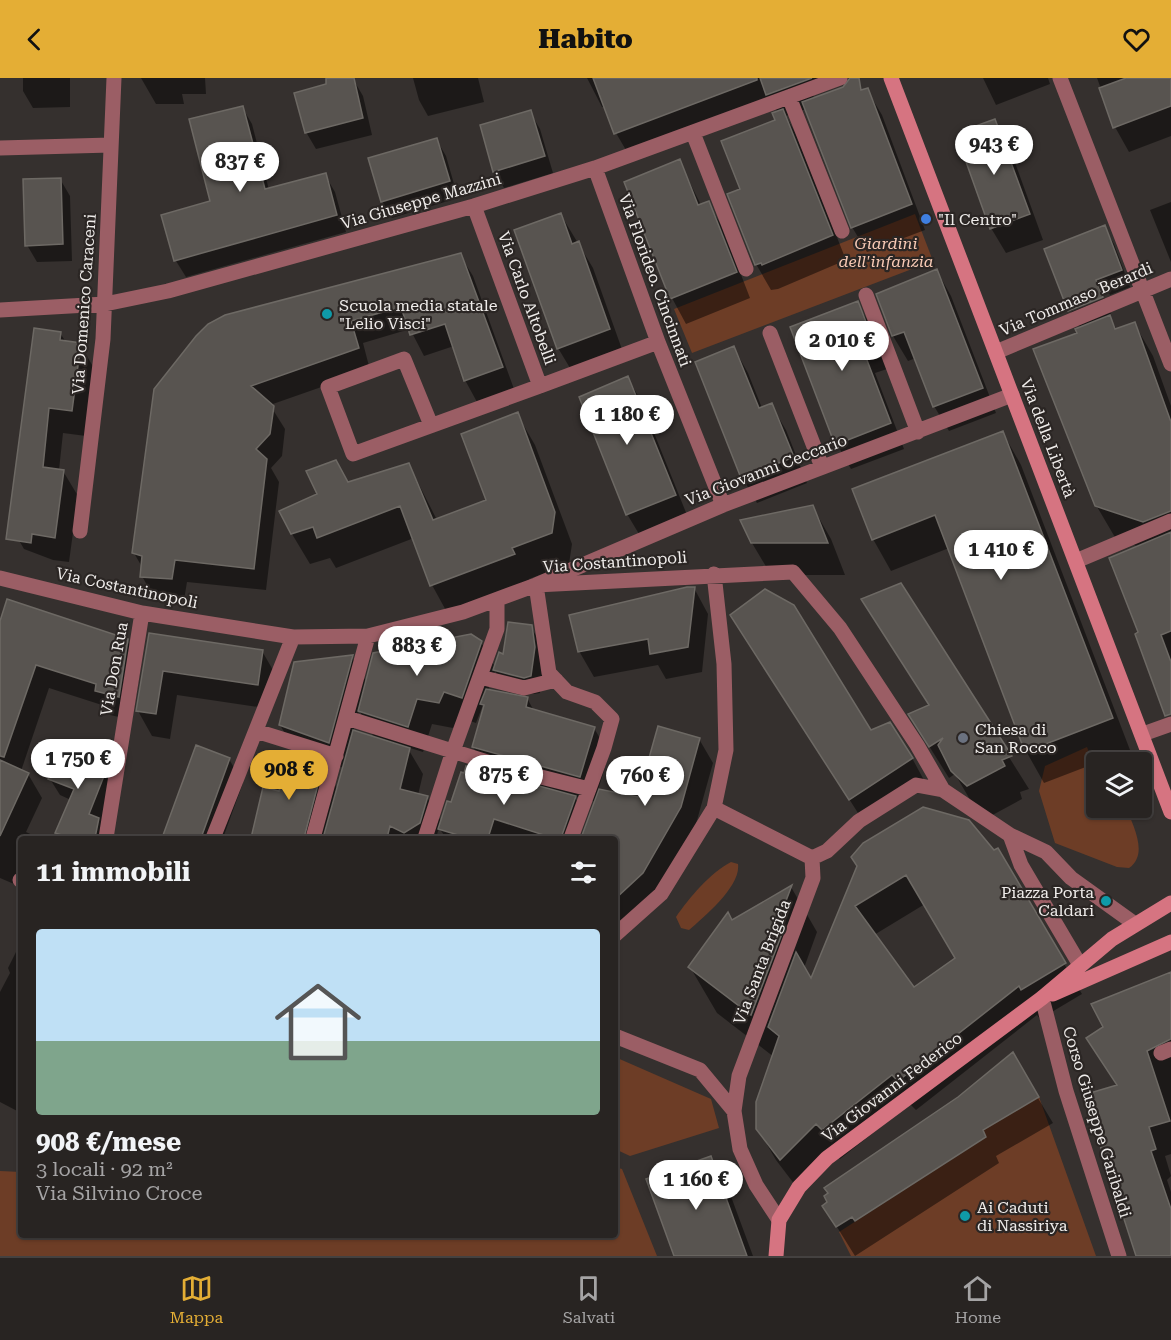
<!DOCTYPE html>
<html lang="it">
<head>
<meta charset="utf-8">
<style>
	:root { --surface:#282422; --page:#302c2a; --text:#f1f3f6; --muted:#a5a4a5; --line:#444140; --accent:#e4ae35 }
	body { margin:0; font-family:"Roboto Serif",serif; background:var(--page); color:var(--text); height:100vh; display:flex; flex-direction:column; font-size:22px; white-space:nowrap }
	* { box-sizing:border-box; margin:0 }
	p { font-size:20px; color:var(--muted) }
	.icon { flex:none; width:33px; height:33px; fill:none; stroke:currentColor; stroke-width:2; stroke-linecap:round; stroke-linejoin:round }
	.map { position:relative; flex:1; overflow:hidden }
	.details { position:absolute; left:18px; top:758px; width:600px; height:402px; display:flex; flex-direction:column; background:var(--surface); border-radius:6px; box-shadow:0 2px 4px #0004,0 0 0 2px var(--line) }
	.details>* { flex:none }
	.buttons { position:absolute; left:1086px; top:674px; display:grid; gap:12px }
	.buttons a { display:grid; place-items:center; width:66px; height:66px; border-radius:6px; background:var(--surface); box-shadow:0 2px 4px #0004,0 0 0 2px var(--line); font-size:30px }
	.price { position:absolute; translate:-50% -51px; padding:0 14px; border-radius:21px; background:#fff; color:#222; font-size:20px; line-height:39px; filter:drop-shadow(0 2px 3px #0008) }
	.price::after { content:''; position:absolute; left:50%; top:36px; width:18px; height:14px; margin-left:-9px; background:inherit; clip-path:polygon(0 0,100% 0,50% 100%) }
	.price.on { background:var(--accent); color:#111 }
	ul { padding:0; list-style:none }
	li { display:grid; align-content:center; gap:12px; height:318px; padding:0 18px }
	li+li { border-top:2px solid var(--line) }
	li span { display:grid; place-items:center; height:186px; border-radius:6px; color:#555 }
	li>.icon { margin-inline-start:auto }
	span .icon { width:108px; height:108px; fill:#fffc; stroke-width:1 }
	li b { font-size:26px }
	h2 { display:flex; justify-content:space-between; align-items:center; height:72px; padding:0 18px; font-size:26px }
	header { display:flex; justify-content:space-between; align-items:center; height:78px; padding:0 18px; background:var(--accent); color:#111; font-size:27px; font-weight:800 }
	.dock { display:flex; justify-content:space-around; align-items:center; height:84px; border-top:2px solid var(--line); background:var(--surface); font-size:16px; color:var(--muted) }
	.dock a { display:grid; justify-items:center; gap:3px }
	.dock .on { color:var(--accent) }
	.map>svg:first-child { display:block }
</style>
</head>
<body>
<header><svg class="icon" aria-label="back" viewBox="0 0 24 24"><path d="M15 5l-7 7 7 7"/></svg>Habito<svg class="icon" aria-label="heart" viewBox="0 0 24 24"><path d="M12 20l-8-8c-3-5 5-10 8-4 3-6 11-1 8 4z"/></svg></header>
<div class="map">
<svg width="1171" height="1178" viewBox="0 0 1171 1178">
	<rect width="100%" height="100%" fill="#35302e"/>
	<path fill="#6d3d26" d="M915 136 933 183 692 275 674 231Z
		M1087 669 1096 693V729H1126C1133 748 1149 776 1129 790L1117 789 1055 765 1039 713 1045 688Z
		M731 784 738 786C741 808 705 838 689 852L681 850 676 839C689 820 710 795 731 784Z
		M615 979 711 1021 719 1050 630 1078 615 1071Z
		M1039 1019 1096 1178H851L839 1154 985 1060 983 1052Z
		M615 1089 622 1091 657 1178H0V1093L21 1094V1156H615Z"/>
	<path fill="#0007" fill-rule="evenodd" d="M23 0H70V29L33 30 23 13Z
		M141 0H205L206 16H182L184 26H156Z
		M413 0H478L484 24 428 38 419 22Z
		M587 0H842L810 10 817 27 867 12 882 37 925 152 867 174 852 149 806 31 786 38 797 58 846 182 778 211 771 212 756 186 742 112 777 43 778 35 772 26 630 79 616 55 606 28 602 29Z
		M983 0H1048L1050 6 996 27Z
		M1097 0H1171V58L1129 74 1115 49Z
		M353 1 363 18 372 57 316 71 306 54Z
		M242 29 252 46 269 112 325 97 335 114 346 154 186 199 176 183 163 138 212 124Z
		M530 34 540 51 553 95 504 110 495 93Z
		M995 43 1009 68 1043 162 1006 175 991 150 979 62Z
		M436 61 446 78 458 120 392 140 382 123Z
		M679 83 701 127 708 125 723 150 750 220 686 246 672 220Z
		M60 101 70 118 72 183 37 184 27 167Z
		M1171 124V184L1150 132Z
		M561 137 593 190 624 277 573 295 558 270Z
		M1104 149 1114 166 1130 209 1110 217 1109 215 1070 233 1046 172Z
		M460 177 473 198 514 311 477 324 465 302 454 268 424 278 410 251 363 265 370 292 270 327 285 351 282 378 271 390 279 404 266 512 187 504 184 522 154 520 142 498V489L134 475 156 311Z
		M937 193 951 218 996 335 949 353 934 328 916 280 908 283 893 258 878 217Z
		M1105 220 1111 236 1108 237 1117 252 1134 245 1153 278 1171 328V636L1158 615 1140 469 1116 461 1096 427 1079 256 1080 251 1071 234Z
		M857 225 872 250 887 291 875 295 904 371 851 391 837 366Z
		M60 255 66 264 80 266 95 292 86 358 63 355 59 392 63 393 78 418 69 484 53 482 24 471 9 445Z
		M734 270 748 295 762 330 771 327 786 352 807 405 757 425 742 399Z
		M628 300 642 325 689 442 642 461 627 436Z
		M517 336 535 367 572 466 569 486 529 501 531 507 449 538 432 507 414 460 336 490 330 480 310 486 292 456 348 405 409 387 437 442 488 423Z
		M1003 355 1021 387 1130 672 1044 705 1026 673 949 470 891 493 873 461Z
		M812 428 831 461 845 497H771L752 465Z
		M901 507 1029 711 1020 714 1022 721 987 740 972 725 955 696 949 700 929 668V628L882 553Z
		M694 510 708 536 702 594 666 601 658 587 594 599 579 573Z
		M732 537 870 654 912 680 926 706 865 746Z
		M0 548 127 563 141 587 132 642 110 637 105 628 49 610 21 693 28 696 42 720 26 754 39 760H21V809L0 800Z
		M531 549 541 566 544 587 540 615 534 616 504 609 495 593 488 612 527 620 534 633 594 650 609 676 598 712 639 721 699 661 713 685 694 753 656 819 615 849V760H581L596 724 574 718 585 736 576 760H446L439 750 436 760H252L265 711 280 715 322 686 338 712 344 690 295 673 280 647 352 579 367 605 481 564 495 589ZM483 627 485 630 473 669 489 695 452 726 442 745 427 719 418 717 423 696 407 669 423 674 432 646 453 650 458 639 476 645ZM359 632 375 661 353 654Z
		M150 557 262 573 277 599 272 631 177 617 170 661 152 658 138 633Z
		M197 669 229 681 243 705 223 760H164Z
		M97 678 115 711 108 760H60L57 755 71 722 60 717 50 701Z
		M997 772 1082 916 1040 941 1037 937 916 1032 910 1026 840 1081 834 1075 798 1111 776 1082 758 1051 774 979 717 935 690 889 732 844 791 809 817 854 804 890 812 904 858 788ZM925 826 957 880 914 911 874 857Z
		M21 864V1035L0 1024V914L10 895 8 890Z
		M1171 896V1076L1165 1078 1171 1098 1167 1102 1171 1114V1178H1137L1105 1057 1117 1008 1088 960Z
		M1012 977 1053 1045 996 1078 999 1085 855 1178 824 1128Z
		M710 1080 729 1113 753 1178H675Z"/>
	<path fill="#585450" stroke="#6d6964" stroke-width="1.5" fill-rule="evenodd" d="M326 0H354L363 40 305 55 294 15 326 6Z
		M593 0H757V2L614 56Z
		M760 0H812L766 17Z
		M850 0H859L861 12 868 10 912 126 851 150 802 24 843 9Z
		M1126 0H1171V28L1113 50 1099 10Z
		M243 28 265 111 326 95 337 137 174 183 161 137 210 123 189 41Z
		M783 31 833 157 762 187 761 185 755 187 727 116 740 111 721 63 775 42 772 35Z
		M531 32 545 78 493 94 480 47Z
		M995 41 1030 136 990 151 960 67 977 61 973 49Z
		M437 60 450 103 381 124 368 80Z
		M680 81 698 127 709 123 737 194 670 221 624 104Z
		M61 100 63 166 25 168 23 101Z
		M561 135 572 166 579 163 610 251 557 271 514 152Z
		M1105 147 1122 192 1096 202 1103 219 1068 233 1044 171Z
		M461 175 503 289 464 303 445 246 410 257 401 229 351 243 359 270 251 308 274 328 270 356 256 371 267 381 254 491 175 482 172 501 140 499 142 478 132 475 154 311 196 258 208 246 225 237Z
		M937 191 983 310 933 329 904 254 892 258 876 216Z
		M858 223 874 265 862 269 891 345 835 367 790 249Z
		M1110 237 1115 251 1135 244 1171 344V433L1143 444 1095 428 1033 271 1077 255 1075 251Z
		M34 250 61 254 60 262 81 265 72 333 49 330 43 389 64 392 55 460 32 456 31 465 6 461Z
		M734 268 759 330 772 325 794 379 741 400 695 284Z
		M628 298 676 417 626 437 579 319Z
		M518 334 555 434 552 455 512 470 515 476 430 508 400 428 317 460 313 449 291 456 279 433 317 416 306 393 336 382 348 404 409 385 433 442 486 422 461 356Z
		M1003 353 1113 640 1025 674 935 437 872 462 852 411Z
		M813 427 828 465H751L740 442Z
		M1171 454V553L1161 557 1171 584V636L1165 638 1135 556 1138 554 1109 480Z
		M901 505 1012 678 1002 682 1005 688 967 708 951 693 938 667 943 660 929 669 908 636 929 627 861 521Z
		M687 509H695L688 569 650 576 648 561 578 574 569 537Z
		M765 511 794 527 871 652 890 644 913 680 849 722 730 537Z
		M7 521 128 561 119 619 95 613 96 606 36 587 4 679 0 678V543Z
		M508 544 532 547 535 569 531 598 524 600 493 592 499 574 503 576Z
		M149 555 263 572 258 607 163 593 156 636 136 633Z
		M471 556 482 563 462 620 444 614 439 625 417 621 408 649 358 633 373 575Z
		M353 577 329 665 279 647 294 584Z
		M486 611 528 619 526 629 595 649 580 699 472 669 484 627 480 626Z
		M658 648 700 660 681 729 643 795 615 821V760H581L599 711 638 719Z
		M353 652 410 670 400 711 428 718 420 745 404 755 390 748 387 760H323Z
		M64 663 98 677 93 688 106 693 89 736 99 740 95 760H72L55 755 74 711 48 701Z
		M196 667 230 680 201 760H162Z
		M289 674 324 684 304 760H251L263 709 279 713Z
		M0 682 29 695 0 758Z
		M466 688 576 718 561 760H553L494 741 488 760H468L438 751 447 723 451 724 461 694 464 695Z
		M923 729 969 742 994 772 998 770 1066 885 1021 912 1019 908 898 1003 892 997 822 1052 816 1046 780 1082 756 1051V1024L779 958 768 949 796 874 811 900 857 788 851 779 863 765ZM906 797 955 880 914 909 855 828Z
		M792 807 778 844 783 853 751 937 688 889 728 834 732 842Z
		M1171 894V961L1147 973 1170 1043 1149 1049 1156 1071 1151 1073 1171 1131V1178H1136L1097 1058 1103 1056 1090 1015 1117 1007 1086 960 1103 949 1091 926Z
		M1013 974 1039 1019 983 1052 986 1059 855 1143 852 1139 836 1149 822 1128 827 1124 824 1118 828 1115 824 1110 958 1019Z
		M711 1078 747 1178H674L646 1101Z"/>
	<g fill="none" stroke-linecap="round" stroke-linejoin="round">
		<path stroke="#9b5e65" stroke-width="15" d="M1060 0 1171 286
			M789 19 842 153
			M693 55 746 191
			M0 70 111 67
			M595 90 658 264 723 427
			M474 128 540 308 658 264
			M866 217 918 354
			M0 232 105 226 168 213 474 128 595 90 840 0
			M770 255 822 389
			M996 274 1171 201
			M431 347 404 281 328 309 353 376 540 308
			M80 453 103 261 114 0
			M1076 483 1171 443
			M0 500 142 535 293 559 368 558 463 534 536 507 793 494 840 550 917 667 943 712 1010 757 1046 774 1071 800 1135 846
			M480 599 524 610 556 602
			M347 640 513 692 589 711 571 760
			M256 653 336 678
			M1143 656 1171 646
			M589 711 604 670 612 641 595 624 567 614 549 595 536 507 723 427 1012 317
			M714 730 812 780
			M1010 757 1021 787 1080 887
			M106 760 142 535
			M213 760 293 559
			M313 760 368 558
			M425 760 453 673 497 551V523
			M20 802 21 803
			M615 857 661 816 714 730 726 672 724 586 714 496
			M1042 920 1066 1013 1119 1178
			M615 958 700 992 734 1033
			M1161 975 1171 971
			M779 1142 756 1107 740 1071 734 1033 739 998 813 800 812 780 827 773 859 743 916 707 943 712"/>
		<path stroke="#d67481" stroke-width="15" d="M891 0 1171 734
			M1053 916 1171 864
			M776 1178 779 1142 799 1109 827 1080 1042 920 1112 861 1171 825"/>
	</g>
	<circle fill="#3f7fe0" stroke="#2b2624" stroke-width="2" cx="926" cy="141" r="6"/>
	<g fill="#0f9aa8" stroke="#2b2624" stroke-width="2">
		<circle cx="327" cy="236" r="6"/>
		<circle cx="1106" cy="823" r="6"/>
		<circle cx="965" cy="1138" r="6"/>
	</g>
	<circle fill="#6b7280" stroke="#2b2624" stroke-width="2" cx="963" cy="660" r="6"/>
	<g text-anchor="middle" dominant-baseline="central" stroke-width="4.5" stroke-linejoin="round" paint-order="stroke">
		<g font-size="16" fill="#efecea" stroke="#2b2624">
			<text transform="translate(421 123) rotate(-16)">Via Giuseppe Mazzini</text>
			<text transform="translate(655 202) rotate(70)">Via Florideo. Cincinnati</text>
			<text transform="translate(527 220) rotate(70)">Via Carlo Altobelli</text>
			<text transform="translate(1076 221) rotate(-23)">Via Tommaso Berardi</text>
			<text transform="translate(84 226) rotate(-86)">Via Domenico Caraceni</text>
			<text transform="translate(1048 360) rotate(69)">Via della Libertà</text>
			<text transform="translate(766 392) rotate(-21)">Via Giovanni Ceccario</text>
			<text transform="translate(615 484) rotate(-4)">Via Costantinopoli</text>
			<text transform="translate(127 510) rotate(12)">Via Costantinopoli</text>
			<text transform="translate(114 591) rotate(-80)">Via Don Rua</text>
			<text transform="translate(762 884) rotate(-69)">Via Santa Brigida</text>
			<text transform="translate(892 1009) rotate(-37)">Via Giovanni Federico</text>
			<text transform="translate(1097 1044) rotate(73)">Corso Giuseppe Garibaldi</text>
		</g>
		<g font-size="16" fill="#efecea" stroke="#2b2624" text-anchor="start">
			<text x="938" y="141">"Il Centro"</text>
			<text x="339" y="227">Scuola media statale<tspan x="339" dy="18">"Lelio Visci"</tspan></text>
			<text x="975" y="651">Chiesa di<tspan x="975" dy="18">San Rocco</tspan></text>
			<text x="1094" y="814" text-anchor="end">Piazza Porta<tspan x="1094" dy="18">Caldari</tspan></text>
			<text x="977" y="1129">Ai Caduti<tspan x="977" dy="18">di Nassiriya</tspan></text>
		</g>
		<g font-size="16" font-style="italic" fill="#f8cab5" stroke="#2b2624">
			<text x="886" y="165">Giardini<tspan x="886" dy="18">dell'infanzia</tspan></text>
		</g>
	</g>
</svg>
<div class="buttons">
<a><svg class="icon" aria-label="layers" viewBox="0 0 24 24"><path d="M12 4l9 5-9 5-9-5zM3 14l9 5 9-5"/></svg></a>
</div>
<b class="price" style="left:994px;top:98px">943 €</b>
<b class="price" style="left:240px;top:115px">837 €</b>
<b class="price" style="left:842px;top:294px">2 010 €</b>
<b class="price" style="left:627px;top:368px">1 180 €</b>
<b class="price" style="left:1001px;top:503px">1 410 €</b>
<b class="price" style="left:417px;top:599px">883 €</b>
<b class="price" style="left:78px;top:712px">1 750 €</b>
<b class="price on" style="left:289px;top:723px">908 €</b>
<b class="price" style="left:504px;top:728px">875 €</b>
<b class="price" style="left:645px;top:729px">760 €</b>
<b class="price" style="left:696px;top:1133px">1 160 €</b>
<section class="details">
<h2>11 immobili<svg class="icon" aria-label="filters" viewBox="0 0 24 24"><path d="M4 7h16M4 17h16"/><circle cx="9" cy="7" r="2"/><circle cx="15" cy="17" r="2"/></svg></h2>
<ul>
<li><span style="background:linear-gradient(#bfe0f5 60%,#7fa58c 0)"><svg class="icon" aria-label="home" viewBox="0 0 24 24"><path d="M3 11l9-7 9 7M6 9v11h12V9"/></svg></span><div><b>908 €/mese</b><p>3 locali · 92 m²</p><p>Via Silvino Croce</p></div></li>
</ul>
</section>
</div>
<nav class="dock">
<a class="on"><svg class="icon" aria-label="map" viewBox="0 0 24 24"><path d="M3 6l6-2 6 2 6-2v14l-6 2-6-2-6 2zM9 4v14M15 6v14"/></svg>Mappa</a>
<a><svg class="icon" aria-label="saved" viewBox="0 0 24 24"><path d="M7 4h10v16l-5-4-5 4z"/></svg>Salvati</a>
<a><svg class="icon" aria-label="home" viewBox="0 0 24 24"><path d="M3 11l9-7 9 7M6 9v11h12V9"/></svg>Home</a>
</nav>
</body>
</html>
